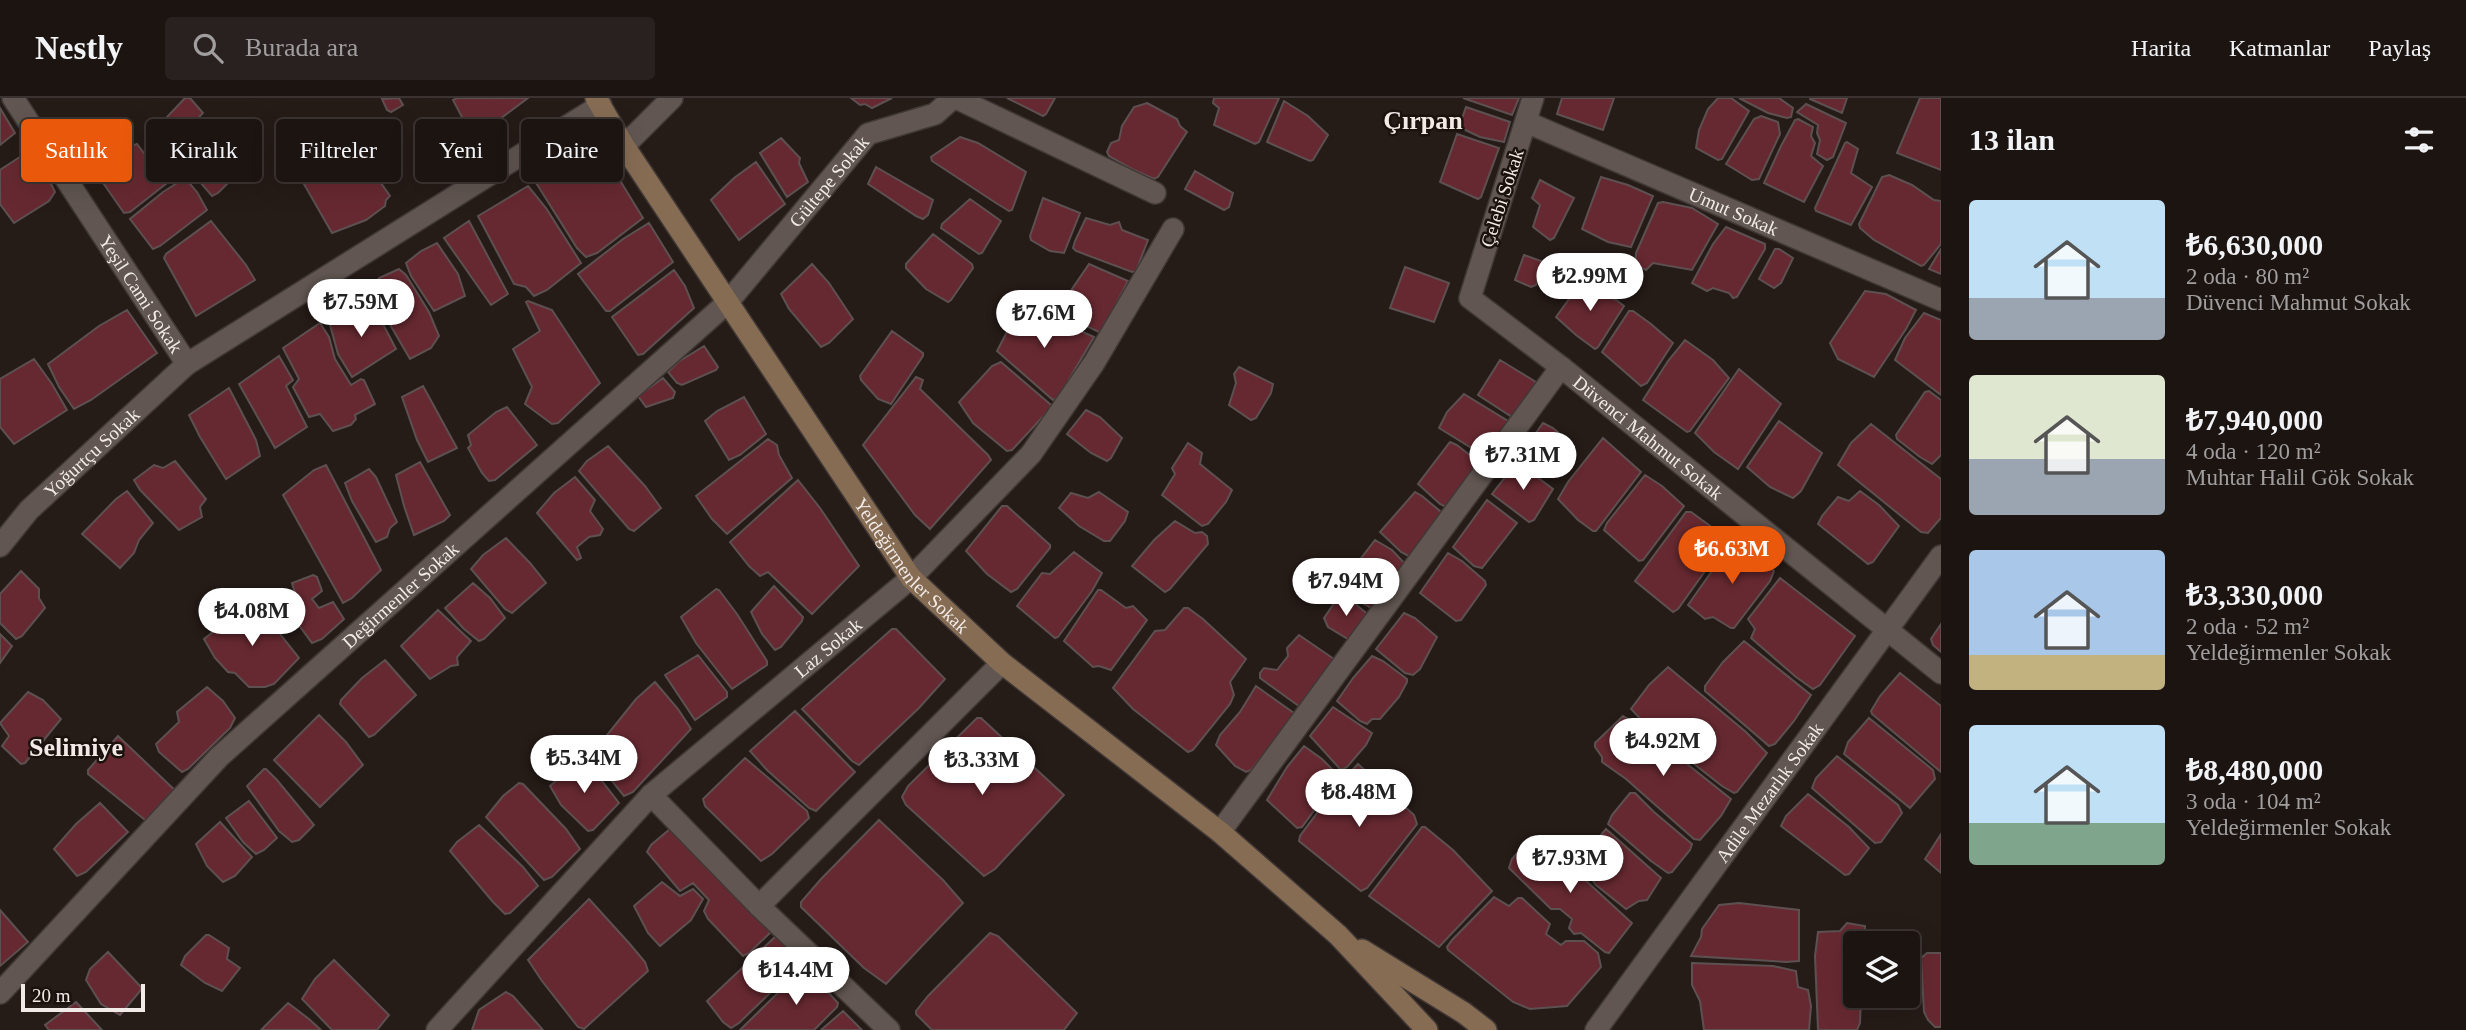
<!DOCTYPE html>
<html lang="tr">
<head>
<meta charset="utf-8">
<style>
	:root { --surface:#1c1411; --page:#29211f; --text:#f1f3f6; --muted:#a09e9f; --line:#3a3331; --accent:#ea580c }
	body { margin:0; font-family:"Times New Roman",serif; background:var(--page); color:var(--text); height:100vh; display:flex; flex-direction:column; font-size:26px; white-space:nowrap }
	* { box-sizing:border-box; margin:0 }
	p { font-size:23px; color:var(--muted) }
	.icon { flex:none; width:38px; height:38px; fill:none; stroke:currentColor; stroke-width:2; stroke-linecap:round; stroke-linejoin:round }
	.map { position:relative; flex:1; overflow:hidden }
	.details { display:flex; flex-direction:column; background:var(--surface); width:525px }
	.details>* { flex:none }
	.hud { position:absolute; left:21px; top:21px; width:665px; height:63px; display:flex; gap:14px }
	.tools { position:absolute; left:1843px; top:833px; display:grid; gap:14px }
	.tools a { display:grid; place-items:center; width:77px; height:77px; border-radius:7px; background:var(--surface); box-shadow:0 7px 28px #0002,0 0 0 2px var(--line); font-size:35px }
	.scale { position:absolute; left:21px; bottom:18px; width:124px; box-sizing:border-box; padding-left:7px; border:4px solid #f1eae7; border-top:0; font-size:19px; line-height:24px; white-space:nowrap; color:#f1eae7; -webkit-text-stroke:5px #1b120e; paint-order:stroke }
	.price { position:absolute; translate:-50% -60px; padding:0 16px; border-radius:24px; background:#fff; color:#222; font-size:23px; line-height:46px; filter:drop-shadow(0 2px 4px #0008) }
	.price::after { content:''; position:absolute; left:50%; top:42px; width:21px; height:16px; margin-left:-10px; background:inherit; clip-path:polygon(0 0,100% 0,50% 100%) }
	.price.active { background:var(--accent); color:#fff }
	ul { padding:0; list-style:none }
	li { display:flex; align-items:center; gap:21px; height:175px; padding:0 28px }
	li span { display:grid; place-items:center; flex:none; width:196px; height:140px; border-radius:7px; color:#555 }
	li>.icon { margin-inline-start:auto }
	span .icon { width:84px; height:84px; fill:#fffc; stroke-width:1 }
	li b { font-size:30px }
	h2 { display:flex; justify-content:space-between; align-items:center; height:84px; padding:0 28px; font-size:30px }
	.pill { padding:0 24px; border-radius:7px; background:var(--surface); box-shadow:0 7px 28px #0002,0 0 0 2px var(--line); font-size:24px; line-height:63px }
	.pill.active { background:var(--accent); color:#fff }
	header { display:flex; align-items:center; gap:42px; box-sizing:border-box; height:98px; padding:0 35px; background:var(--surface); border-bottom:2px solid var(--line) }
	header strong { font-size:33px }
	nav { display:flex; gap:38px; margin-inline-start:auto; font-size:24px }
	.search { width:490px; height:63px; background:var(--page); display:flex; align-items:center; gap:18px; box-sizing:border-box; padding:0 24px; border-radius:7px; color:var(--muted); font-size:26px }
	main { display:flex; flex:1; min-height:0 }
	.map>svg:first-child { display:block }
</style>
</head>
<body>
<header>
<strong>Nestly</strong>
<div class="search"><svg class="icon" aria-label="search" viewBox="0 0 24 24"><circle cx="10" cy="10" r="6"/><path d="M15 15l6 6"/></svg>Burada ara</div>
<nav><a>Harita</a><a>Katmanlar</a><a>Paylaş</a></nav>
</header>
<main>
<div class="map">
<svg width="1941" height="932" viewBox="0 0 1941 932">
	<rect width="100%" height="100%" fill="#251b17"/>
	<path fill="#672931" stroke="#5d5051" stroke-width="2" d="M185 0H190L203 15 178 41 165 21Z
		M399 0 403 7 391 14 387 12 382 1Z
		M457 0H528L477 38 465 25 453 2Z
		M851 0H892L872 10 865 6 860 7Z
		M1007 0H1055L1046 16 1043 18Z
		M1214 0H1279L1259 44 1255 46 1214 27 1219 10 1213 5Z
		M1463 0H1519L1512 17Z
		M1562 0H1614L1603 32 1557 16Z
		M1718 0H1731L1749 13 1722 61 1718 62 1696 50 1699 32 1708 11Z
		M1739 0H1779L1793 10 1791 19 1787 20 1768 15Z
		M1847 0 1842 15 1810 1V0Z
		M1920 0H1941V72L1897 55Z
		M1284 3 1308 18 1328 37 1313 62 1310 63 1267 44Z
		M1147 5 1177 21 1180 28 1187 34 1158 79 1154 81 1134 72 1109 58 1107 54 1111 45 1119 42 1122 28 1134 9Z
		M1806 6 1846 25 1833 59 1827 62 1817 56 1820 42 1817 35 1818 27 1797 14Z
		M1466 9 1510 24 1504 44 1480 39 1459 29Z
		M0 10 15 35 0 47Z
		M1761 18 1778 24 1780 36 1759 81 1752 82 1726 66 1754 21Z
		M1798 21 1813 29 1811 38 1815 45 1811 58 1823 68 1804 104 1764 85 1781 48 1795 22Z
		M210 36 224 56 212 68 227 86 218 95 212 98 182 63 190 52Z
		M1457 36 1499 50 1481 99 1478 101 1440 84Z
		M960 39 978 45 1026 74 1012 112 1009 113 996 105 932 63 931 59Z
		M594 40 643 120 597 155 586 159 577 150 533 80 579 46Z
		M781 40 800 60 799 65 808 84 787 99 760 55Z
		M1847 44 1858 51 1851 75 1872 89 1851 127 1816 113 1815 110 1845 45Z
		M137 46 167 85 130 114 124 115 92 69 113 55Z
		M351 48 357 51 390 98 386 102 385 108 366 122 332 135 297 74 335 53Z
		M29 53 46 76 55 94 49 103 14 125 0 106V72Z
		M756 64 785 106 739 142 711 102 734 80Z
		M876 69 933 102 928 117 923 121 916 118 868 86Z
		M1195 73 1233 95 1229 109 1224 112 1185 91Z
		M1889 77 1912 87 1934 102 1941 103V146L1924 167 1921 168 1874 142 1860 130 1859 126 1882 79Z
		M1601 79 1628 87 1653 98 1631 149 1608 144 1582 131Z
		M185 80 197 94 207 112 160 148 153 151 130 121 163 94Z
		M1540 82 1574 100 1554 140 1550 142 1533 129 1540 107 1532 100Z
		M528 88 546 110 581 165 547 192 534 198 526 189 514 186 478 118Z
		M1043 100 1080 115 1064 155 1050 153 1031 142 1030 138Z
		M970 101 1001 123 982 155 979 156 941 130 942 126Z
		M1663 104 1692 110 1718 126 1692 172 1653 165 1646 172 1635 167 1636 155 1658 105Z
		M1086 120 1110 127 1119 124 1122 132 1148 142 1136 173 1132 174 1076 153 1073 150 1075 143Z
		M211 123 246 167 255 182 196 218 164 160 166 156Z
		M469 123 508 196 491 207 444 140Z
		M649 125 673 164 610 213H606L578 176 623 141Z
		M1726 129 1765 146V151L1737 199 1733 200 1729 195 1713 190 1707 193 1692 185 1713 146Z
		M933 136 972 166 973 170 951 202 948 204 926 191 906 170V166Z
		M437 145 458 176 465 198 434 213 411 178 406 165 421 153Z
		M1775 151H1779L1793 160 1781 185 1774 190 1759 181Z
		M1941 151V176L1929 171Z
		M1524 157 1544 164 1536 187 1531 189 1515 182Z
		M812 166 829 185 853 221 829 245 821 249 789 211 781 196Z
		M1089 166 1128 183 1101 235 1061 216 1072 191Z
		M1405 169 1449 185 1434 224 1390 210Z
		M399 171 406 177 429 214 439 238 431 250 410 261 371 194 379 180Z
		M674 172 685 188 694 210 643 256 638 257 612 219Z
		M1585 179 1624 208 1598 249 1595 251 1576 237 1556 219Z
		M1865 193 1886 196 1916 212 1906 231 1874 279 1838 261 1830 245Z
		M528 203 552 212 600 285 558 325 552 326 525 306 532 289 513 251 540 233 526 204Z
		M357 207H373L396 251 352 279 338 256 330 227Z
		M1026 208 1094 239 1058 300 1053 302 997 253 1009 230Z
		M127 212 157 255 91 302 74 311 59 289 48 266 99 228Z
		M1629 213H1633L1651 226 1673 245 1647 285 1641 288 1602 254Z
		M1924 215 1941 222V297L1895 262 1905 240Z
		M320 225 329 239 335 261 351 287 361 281 364 282 375 306 355 317 356 321 351 327 333 333 320 316 309 319 293 289 299 281 283 250Z
		M892 233 923 255V258L891 306 878 301 861 282 860 278Z
		M1685 242 1713 262 1729 280 1690 333 1687 334 1643 302 1668 263Z
		M704 248 718 269 716 272 682 287 677 285 668 274 678 264Z
		M279 258 293 282 286 288 307 329 275 350 239 286Z
		M34 261 52 286 67 312 14 346 0 329V281Z
		M1500 262 1536 284 1516 317 1512 319 1478 297Z
		M1001 264 1050 306 1051 310 1012 352 1007 353 973 325 959 304 992 268Z
		M1239 269 1273 286 1271 295 1256 320 1251 322 1229 307 1236 285 1234 276Z
		M1739 271 1781 306 1738 371 1714 354 1695 335Z
		M916 279 923 282 920 291 988 357 991 362 930 431 915 417 863 347Z
		M663 280 675 294 673 300 646 309 638 298Z
		M423 288 457 350 428 364 417 342 402 299Z
		M229 290 256 342 260 358 226 381 200 339 189 317Z
		M1929 293 1941 302V357L1932 366 1920 359 1897 341 1896 337 1925 294Z
		M1464 296 1508 323 1503 335 1486 359 1439 330 1447 314Z
		M744 299 766 336 740 357 729 362 705 323 717 313Z
		M507 309 537 347 495 382 489 383 482 375 468 350 471 347 468 337 496 314Z
		M1086 312 1100 319 1122 340 1111 360 1107 363 1091 355 1067 336Z
		M1779 323 1822 355 1801 393 1793 400 1770 389 1747 369Z
		M1543 325 1553 330 1574 348 1560 370 1553 373 1526 349Z
		M1871 326 1941 381V420L1928 435 1921 434 1838 367 1851 345Z
		M1603 340 1641 374 1596 433H1593L1578 422 1558 401 1568 384Z
		M768 341 777 347 779 357 792 380 727 436 712 421 696 398Z
		M1450 344 1457 347 1480 365 1448 410 1440 406 1418 386Z
		M1188 345 1202 355 1200 366 1232 392 1226 404 1208 426 1202 428 1162 397 1175 376 1172 370Z
		M608 348 645 388 661 410 634 433 629 431 579 373 587 363Z
		M175 363 206 401 200 409 202 419 179 432 140 392 134 382 154 367 163 370Z
		M420 364 450 417 444 423 414 437 404 408 396 377Z
		M1517 364 1553 391 1534 422 1529 424 1492 396Z
		M326 367 381 472 352 500 343 505 283 397 314 372Z
		M369 371 376 379 397 424 390 430 387 439 376 444 352 403 345 385Z
		M1645 377 1662 388 1684 408 1643 462 1639 463 1604 432 1607 425Z
		M575 379 595 402 590 413 603 431 600 437 589 439 577 449 581 460 577 462 537 415 554 395Z
		M798 382 820 410 859 468 812 516 768 474 760 478 749 468 730 444Z
		M127 393 153 425 139 442 134 455 120 470 82 436 116 401Z
		M1860 393 1879 407 1899 428 1873 464 1868 466 1818 426 1822 418 1838 399 1849 403Z
		M1099 394 1128 414 1125 423 1110 443H1104L1079 428 1059 410 1071 395 1088 400Z
		M1415 394 1422 398 1446 418 1412 460 1401 454 1380 434Z
		M1487 402 1517 425 1482 470 1474 468 1453 449Z
		M1002 408H1007L1050 447V450L1017 491 1011 494 987 476 966 453Z
		M1686 414H1691L1728 441 1678 511 1673 514 1635 483Z
		M1175 423 1195 435 1202 434 1207 438 1208 446 1170 491 1165 494 1132 468 1154 442Z
		M506 440 530 465 546 485 512 515 505 511 471 471 483 457Z
		M1375 442 1392 452 1408 469 1373 511 1359 503 1342 485Z
		M1736 444 1752 453 1774 473 1770 483 1734 530H1731L1713 519 1705 521 1688 507 1731 446Z
		M1074 454 1102 475 1092 493 1058 539 1055 540 1017 508 1042 475 1050 476Z
		M1448 455 1462 463 1485 483 1486 487 1461 522 1456 523 1420 495Z
		M21 473 39 491V500L45 510 22 538 16 541 0 525V496Z
		M313 477 317 479 322 493 312 501 319 510 333 504 344 521 322 541 312 545 287 511 297 502 292 485Z
		M1780 480 1855 538 1820 587 1813 591 1796 579 1751 540 1755 531 1748 521Z
		M473 485 490 500 505 520 484 541 479 543 464 531 445 510Z
		M774 488 803 519 802 523 781 549 775 552 762 536 751 514Z
		M716 491 719 492 737 516 767 563V567L732 591 696 545 681 519Z
		M1098 492H1101L1126 510 1133 508 1147 522 1111 572 1099 568 1093 569 1064 543Z
		M1344 497 1370 518 1351 543 1328 529 1324 520 1337 501Z
		M253 502 299 560 274 586 265 589H249L235 575 228 574 215 560 204 541Z
		M1184 510H1188L1203 521 1246 561 1230 584 1234 597 1230 606 1193 652 1188 654 1133 611 1113 590 1155 533 1165 532Z
		M438 512 471 543 457 559 458 567 451 568 430 581 401 548Z
		M1404 515 1415 520 1437 539 1420 571 1413 577 1405 575 1376 551Z
		M1941 526V554L1933 547 1931 541Z
		M892 531H896L945 581 919 610 859 667 852 663 802 611Z
		M0 536 12 548 0 565Z
		M1299 537 1334 561 1335 565 1300 609 1260 580V575L1264 570 1277 572 1288 558 1287 550Z
		M1744 543 1811 597 1794 623 1775 646 1769 648 1705 593V588L1723 564Z
		M698 557 727 594V599L695 622 665 577Z
		M1372 558 1383 563 1407 581V584L1399 599 1380 621H1372L1367 626 1360 623 1337 603 1353 580Z
		M385 562 416 597 374 637 369 639 340 606 341 602 362 580Z
		M1668 569 1746 634 1767 655 1737 694 1734 695 1722 688 1651 632 1631 611 1649 587Z
		M1900 575 1941 608V674L1872 616 1871 613 1880 598Z
		M655 584 678 611 691 631 633 694 624 698 591 657 636 601Z
		M1256 588 1294 615 1288 627 1251 672 1246 674 1235 668 1216 647 1220 637 1240 614Z
		M207 589 223 603 235 620 230 630 188 671 182 674 159 654 156 646 179 624 177 614Z
		M28 594 43 602 61 621 25 665 21 666 2 648 9 638 0 625Z
		M1333 609 1372 635 1366 647 1347 669 1341 672 1310 638Z
		M795 613 855 674 816 713 809 710 767 672 750 653Z
		M319 617 346 644 363 667 320 709 274 662Z
		M1623 618 1637 626 1731 701 1721 718 1700 742 1694 741 1626 681 1602 664V659L1595 649V645Z
		M977 620H981L1064 697 995 771 984 778 906 707 902 699 908 688Z
		M1869 620 1933 672 1935 681 1910 710 1844 656 1848 644Z
		M118 638 181 698 150 726 88 676V672Z
		M1304 648 1322 661 1339 678 1302 729 1297 730 1267 702 1287 669Z
		M1837 658 1898 707 1902 715 1881 744 1875 745 1812 690 1816 680Z
		M745 660 807 713 809 720 772 756 761 763 705 708 703 701Z
		M581 661 587 664 619 705 593 732 588 733 561 707 550 688Z
		M1358 666 1414 717 1417 726 1367 790 1361 793 1299 743 1300 738 1338 687Z
		M264 671H266L277 682 314 727 299 742 292 744 279 733 247 688Z
		M519 685 523 686 566 731 580 751 552 779 544 782 486 719 503 698Z
		M1630 695H1635L1654 714 1692 746 1690 752 1672 774 1668 775 1651 763 1608 726 1612 717Z
		M1808 696 1849 729 1869 750 1849 776 1845 777 1781 728 1786 718Z
		M249 703 277 740 264 752 256 756 243 744 226 720Z
		M100 705 128 734 86 774 77 778 54 751 76 726Z
		M879 722 943 782 963 805 886 886 864 870 801 809V804L821 781Z
		M220 724 252 759 235 778 223 784 207 768 196 746Z
		M479 727 523 769 538 788 510 815 505 816 493 804 450 753 457 744Z
		M1422 729H1425L1453 752 1492 793 1439 849 1369 798Z
		M671 730 769 831 770 835 749 855 743 858 708 821 704 813 709 802 693 785 680 793 647 754 651 747Z
		M1606 731 1661 780 1647 802 1639 803 1626 811 1596 787 1579 763Z
		M1941 736V775L1925 761Z
		M1531 739 1570 768 1632 825 1609 855 1605 854 1581 835 1574 836 1569 830 1572 821 1560 811H1551L1509 770 1512 761Z
		M662 784 680 798 693 791 703 801 691 822 660 848 648 835 634 808Z
		M1494 799 1509 808 1518 800H1522L1550 826 1546 836 1561 847 1566 843H1584L1598 855 1601 869 1567 908 1530 911 1513 904 1448 852 1447 849 1452 842Z
		M589 801 629 845 645 864 648 873 584 931 578 929 542 883 528 862Z
		M1739 805 1799 812V863L1786 864 1691 858 1701 839 1702 831 1719 807Z
		M0 812 28 844 0 868Z
		M1847 825 1865 828 1864 845H1855V898H1861L1860 925 1857 932H1818L1815 858 1818 834 1840 833Z
		M990 835 998 838 1077 915 1064 932H932L916 916V913L928 898Z
		M206 837H209L229 850 227 861 240 870 222 893 205 885 181 867 185 858Z
		M775 839 782 842 801 865 739 925 731 930 723 924 707 903Z
		M108 854 141 889V892L120 917 101 906 86 882 90 871Z
		M1927 855H1941V929H1935L1928 922 1924 914 1921 860Z
		M334 862 389 917 377 932H332L302 901 315 881Z
		M1692 865 1773 868 1796 873 1798 889 1808 892 1811 908 1809 932H1704L1700 903 1692 887Z
		M807 871 838 905 837 909 814 932H740L787 886Z
		M506 894 513 898 543 932H472L479 912Z
		M76 904 102 932H49L45 927Z
		M288 905 309 921 321 932H261Z
		M843 913 862 932H821Z"/>
	<g fill="none" stroke-linecap="round" stroke-linejoin="round">
		<defs>
			<g id="street">
				<path id="s1" d="M13 0 187 266 601 7"/>
				<path d="M956 0 1155 95"/>
				<path id="s2" d="M1533 0 1470 200 1561 269 1941 575"/>
				<path id="s3" d="M1526 24 1941 202"/>
				<path d="M624 48 672 0"/>
				<path id="s4" d="M0 448 29 412 187 266"/>
				<path d="M651 697 759 808 889 932"/>
				<path d="M1220 734 1561 269"/>
				<path d="M759 808 1002 565"/>
				<path id="s5" d="M0 895 219 659 728 204 868 36 935 16 953 0"/>
				<path id="s6" d="M437 932 651 697 911 480 1031 356 1094 265 1173 131"/>
				<path id="s7" d="M1596 932 1941 458"/>
			</g>
			<g id="secondary">
				<path id="s8" d="M596 0 624 48 911 480 1002 565 1220 734 1338 837 1427 932"/>
				<path d="M1362 852 1464 915 1486 932"/>
			</g>
		</defs>
		<use href="#street" stroke="#403836" stroke-width="24"/>
		<use href="#secondary" stroke="#403836" stroke-width="24"/>
		<use href="#street" stroke="#615651" stroke-width="21"/>
		<use href="#secondary" stroke="#866c53" stroke-width="21"/>
	</g>
	<g text-anchor="middle" dominant-baseline="central" stroke-width="5" stroke-linejoin="round" paint-order="stroke">
		<g font-size="19" fill="#f1eae7" stroke="#1b120e">
			<text stroke="none"><textPath href="#s5" startOffset="1162">Gültepe Sokak</textPath></text>
			<text transform="translate(1502 100) rotate(-72)">Çelebi Sokak</text>
			<text stroke="none"><textPath href="#s3" startOffset="226">Umut Sokak</textPath></text>
			<text stroke="none"><textPath href="#s1" startOffset="234">Yeşil Cami Sokak</textPath></text>
			<text stroke="none"><textPath href="#s2" startOffset="436">Düvenci Mahmut Sokak</textPath></text>
			<text stroke="none"><textPath href="#s4" startOffset="131">Yoğurtçu Sokak</textPath></text>
			<text stroke="none"><textPath href="#s8" startOffset="565">Yeldeğirmenler Sokak</textPath></text>
			<text stroke="none"><textPath href="#s5" startOffset="565">Değirmenler Sokak</textPath></text>
			<text stroke="none"><textPath href="#s6" startOffset="548">Laz Sokak</textPath></text>
			<text stroke="none"><textPath href="#s7" startOffset="294">Adile Mezarlık Sokak</textPath></text>
		</g>
		<g font-size="26" font-weight="bold" fill="#f1eae7" stroke="#1b120e">
			<text x="1423" y="22">Çırpan</text>
			<text x="76" y="649">Selimiye</text>
		</g>
	</g>
</svg>
<div class="tools">
<a><svg class="icon" aria-label="layers" viewBox="0 0 24 24"><path d="M12 4l9 5-9 5-9-5zM3 14l9 5 9-5"/></svg></a>
</div>
<div class="scale">20 m</div>
<b class="price" style="left:1590px;top:215px">₺2.99M</b>
<b class="price" style="left:361px;top:241px">₺7.59M</b>
<b class="price" style="left:1044px;top:252px">₺7.6M</b>
<b class="price" style="left:1523px;top:394px">₺7.31M</b>
<b class="price active" style="left:1732px;top:488px">₺6.63M</b>
<b class="price" style="left:1346px;top:520px">₺7.94M</b>
<b class="price" style="left:252px;top:550px">₺4.08M</b>
<b class="price" style="left:1663px;top:680px">₺4.92M</b>
<b class="price" style="left:584px;top:697px">₺5.34M</b>
<b class="price" style="left:982px;top:699px">₺3.33M</b>
<b class="price" style="left:1359px;top:731px">₺8.48M</b>
<b class="price" style="left:1570px;top:797px">₺7.93M</b>
<b class="price" style="left:796px;top:909px">₺14.4M</b>
<div class="hud">
<a class="pill active">Satılık</a>
<a class="pill">Kiralık</a>
<a class="pill">Filtreler</a>
<a class="pill">Yeni</a>
<a class="pill">Daire</a>
</div>
</div>
<section class="details">
<h2>13 ilan<svg class="icon" aria-label="filters" viewBox="0 0 24 24"><path d="M4 7h16M4 17h16"/><circle cx="9" cy="7" r="2"/><circle cx="15" cy="17" r="2"/></svg></h2>
<ul>
<li><span style="background:linear-gradient(#bfe0f5 70%,#9aa5b1 0)"><svg class="icon" aria-label="home" viewBox="0 0 24 24"><path d="M3 11l9-7 9 7M6 9v11h12V9"/></svg></span><div><b>₺6,630,000</b><p>2 oda · 80 m²</p><p>Düvenci Mahmut Sokak</p></div></li>
<li><span style="background:linear-gradient(#dfe7d0 60%,#9aa5b1 0)"><svg class="icon" aria-label="home" viewBox="0 0 24 24"><path d="M3 11l9-7 9 7M6 9v11h12V9"/></svg></span><div><b>₺7,940,000</b><p>4 oda · 120 m²</p><p>Muhtar Halil Gök Sokak</p></div></li>
<li><span style="background:linear-gradient(#a9c7e8 75%,#c2b280 0)"><svg class="icon" aria-label="home" viewBox="0 0 24 24"><path d="M3 11l9-7 9 7M6 9v11h12V9"/></svg></span><div><b>₺3,330,000</b><p>2 oda · 52 m²</p><p>Yeldeğirmenler Sokak</p></div></li>
<li><span style="background:linear-gradient(#bfe0f5 70%,#7fa58c 0)"><svg class="icon" aria-label="home" viewBox="0 0 24 24"><path d="M3 11l9-7 9 7M6 9v11h12V9"/></svg></span><div><b>₺8,480,000</b><p>3 oda · 104 m²</p><p>Yeldeğirmenler Sokak</p></div></li>
</ul>
</section>
</main>
</body>
</html>
